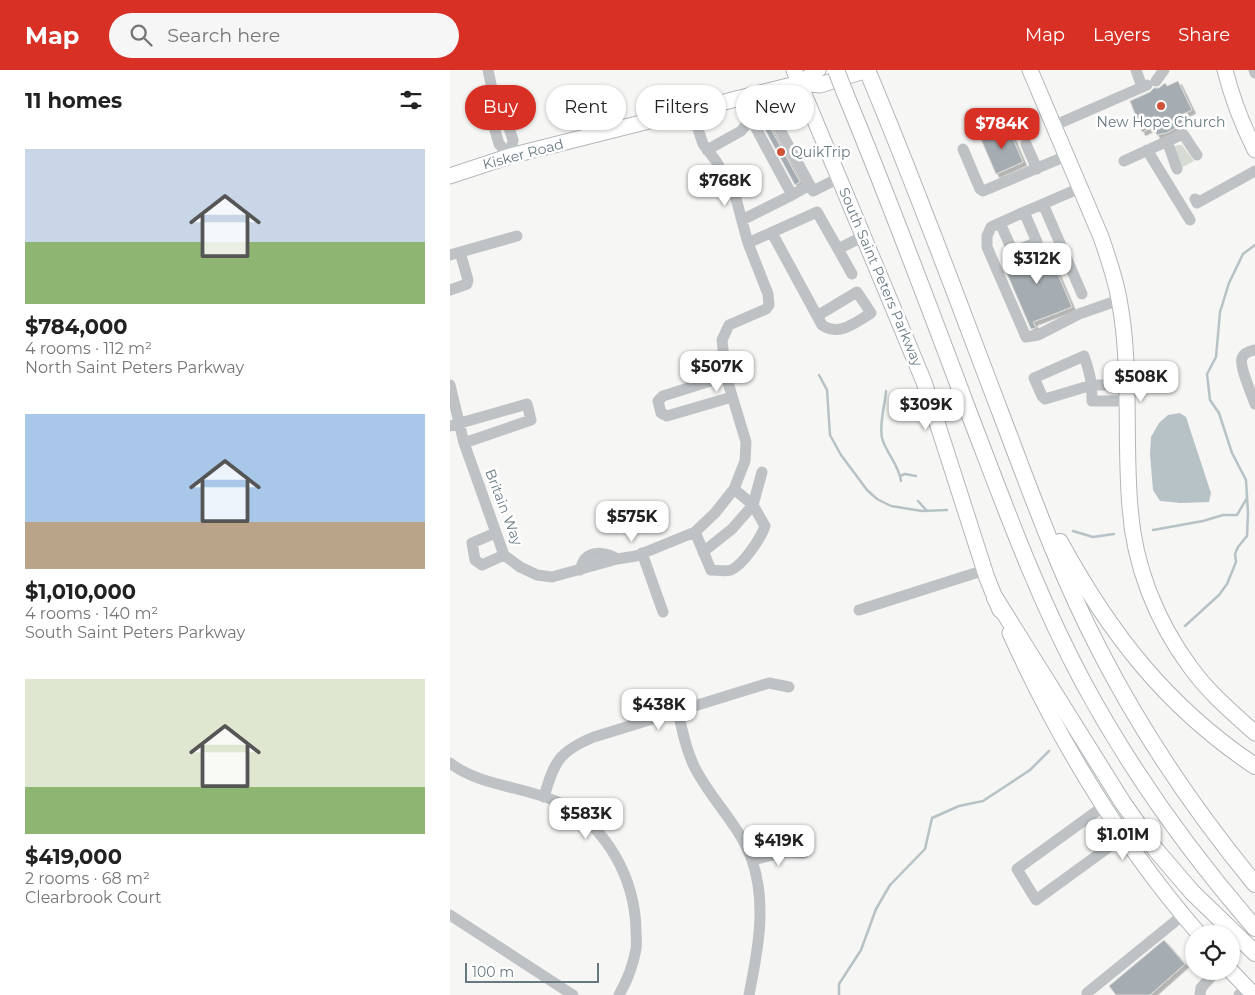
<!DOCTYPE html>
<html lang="en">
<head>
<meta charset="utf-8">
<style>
	:root { --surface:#fff; --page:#f6f6f6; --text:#222; --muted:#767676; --accent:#d93025 }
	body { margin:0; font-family:Montserrat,sans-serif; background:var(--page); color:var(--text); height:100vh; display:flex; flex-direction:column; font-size:19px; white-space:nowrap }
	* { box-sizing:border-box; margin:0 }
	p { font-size:16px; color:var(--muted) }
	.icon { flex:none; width:28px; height:28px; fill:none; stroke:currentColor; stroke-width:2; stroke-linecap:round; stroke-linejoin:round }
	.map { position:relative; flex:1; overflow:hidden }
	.drawer { display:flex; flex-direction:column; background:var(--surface); width:450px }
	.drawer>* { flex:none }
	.top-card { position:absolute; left:15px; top:15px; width:475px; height:45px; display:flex; gap:10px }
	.buttons { position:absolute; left:735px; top:855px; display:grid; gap:10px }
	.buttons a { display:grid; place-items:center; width:55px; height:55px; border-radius:50%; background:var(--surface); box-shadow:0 1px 4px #0004; font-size:25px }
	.scale { position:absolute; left:15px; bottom:12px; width:134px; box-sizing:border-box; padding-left:5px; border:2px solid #687881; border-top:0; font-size:14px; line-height:18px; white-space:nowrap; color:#687881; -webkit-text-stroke:4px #fff; paint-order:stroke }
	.price { position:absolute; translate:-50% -42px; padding:0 11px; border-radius:10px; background:#fff; color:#222; font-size:16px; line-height:32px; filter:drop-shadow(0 1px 2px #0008) }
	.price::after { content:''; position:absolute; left:50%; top:30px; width:15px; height:11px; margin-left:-8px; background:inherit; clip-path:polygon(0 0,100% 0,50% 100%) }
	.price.active { background:var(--accent); color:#fff }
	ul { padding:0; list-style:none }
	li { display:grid; align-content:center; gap:10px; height:265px; padding:0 25px }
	li span { display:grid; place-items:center; height:155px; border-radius:0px; color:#555 }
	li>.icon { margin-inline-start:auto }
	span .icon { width:90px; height:90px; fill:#fffc; stroke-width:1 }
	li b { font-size:21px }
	h2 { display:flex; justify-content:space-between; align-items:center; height:60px; padding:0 25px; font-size:21px }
	.tag { padding:0 18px; border-radius:22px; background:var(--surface); box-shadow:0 1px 4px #0004; font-size:18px; line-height:45px }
	.tag.active { background:var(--accent); color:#fff }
	header { display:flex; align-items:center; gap:30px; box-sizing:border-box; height:70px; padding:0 25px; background:var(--accent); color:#fff }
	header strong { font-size:24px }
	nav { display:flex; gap:28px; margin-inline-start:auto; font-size:18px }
	.search { width:350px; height:45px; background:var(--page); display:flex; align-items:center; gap:12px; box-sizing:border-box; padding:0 18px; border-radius:28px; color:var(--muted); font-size:19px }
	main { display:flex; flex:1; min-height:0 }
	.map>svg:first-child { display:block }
</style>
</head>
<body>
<header>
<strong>Map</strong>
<div class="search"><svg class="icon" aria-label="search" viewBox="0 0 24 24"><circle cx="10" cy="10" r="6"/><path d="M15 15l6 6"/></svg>Search here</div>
<nav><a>Map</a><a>Layers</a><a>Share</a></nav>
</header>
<main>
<section class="drawer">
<h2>11 homes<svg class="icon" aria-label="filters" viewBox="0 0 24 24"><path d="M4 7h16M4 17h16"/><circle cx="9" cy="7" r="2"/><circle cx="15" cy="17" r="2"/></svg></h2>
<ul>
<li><span style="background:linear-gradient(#c9d6e8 60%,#8fb573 0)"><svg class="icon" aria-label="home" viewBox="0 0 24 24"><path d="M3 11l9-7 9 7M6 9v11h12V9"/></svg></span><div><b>$784,000</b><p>4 rooms · 112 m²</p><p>North Saint Peters Parkway</p></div></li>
<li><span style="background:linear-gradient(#a9c7e8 70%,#b9a48a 0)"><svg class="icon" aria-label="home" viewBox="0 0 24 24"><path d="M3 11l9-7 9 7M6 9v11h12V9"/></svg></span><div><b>$1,010,000</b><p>4 rooms · 140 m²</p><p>South Saint Peters Parkway</p></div></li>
<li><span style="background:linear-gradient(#dfe7d0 70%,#8fb573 0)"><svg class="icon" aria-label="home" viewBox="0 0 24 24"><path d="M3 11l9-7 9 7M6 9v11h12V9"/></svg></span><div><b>$419,000</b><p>2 rooms · 68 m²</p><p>Clearbrook Court</p></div></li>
</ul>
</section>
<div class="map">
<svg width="805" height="925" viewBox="0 0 805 925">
	<defs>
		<filter id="shadow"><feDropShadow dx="3.5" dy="3.5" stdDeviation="0" flood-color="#0004"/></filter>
	</defs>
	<rect width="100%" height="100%" fill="#f6f6f4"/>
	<path fill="#d6dbd3" d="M728 75H732L744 91 731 98 724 80 725 76Z"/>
	<path fill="#b6c2c5" d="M730 343 736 347 761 423 759 432 731 433 710 431 703 420 700 385 701 367 709 353 718 345Z"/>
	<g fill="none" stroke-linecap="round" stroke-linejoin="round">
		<path stroke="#b6c2c5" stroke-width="2.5" d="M369 305 377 320 380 365 391 385 417 420 427 429 441 436 472 441 497 440
			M436 321C435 336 429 353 432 368 436 383 449 395 451 411
			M450 406 455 404 466 406
			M468 431 477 441
			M703 460 753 451 773 445H787L797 428
			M623 461 643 467 664 464
			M735 556 769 525 777 514 786 492 785 484 788 477 797 466 798 443 796 410 782 383 769 343 760 330 757 304 766 287 770 242 779 213 793 184 805 175
			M389 925V914L411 880 426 839 440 815 475 779 482 748 509 736 533 731 580 700 599 681"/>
	</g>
	<path fill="#a6adb2" stroke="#d8d8d6" filter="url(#shadow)" d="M728 11 742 40 731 45 733 54 714 64V63L707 65 703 57 692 62 680 31 700 22 704 18H709L715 13 717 16Z
		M317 52 350 112 345 115 312 54Z
		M557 55 573 92 546 104 530 67Z
		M596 177 622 237 583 252 586 258 581 259 552 192Z
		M714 870 735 894 700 925H666L659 916Z"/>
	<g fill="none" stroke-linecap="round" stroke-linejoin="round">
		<defs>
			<path id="major" d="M344 0 474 312 537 508 550 540
				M580 0 651 167C658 187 665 207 669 229 682 297 674 368 680 437 684 495 706 551 741 598 759 623 783 643 805 663
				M775 0C782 28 792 54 805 80
				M350 13 368 0
				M0 106 60 86 350 13 370 15 417 0
				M560 563C609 671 671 774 749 864
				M781 901 804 925"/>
			<path id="highway" d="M417 0C465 113 507 229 551 344 581 423 610 504 649 579 692 663 745 741 805 814
				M395 23C439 129 479 236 519 343 554 434 587 526 633 612 681 701 739 782 805 858
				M610 472C660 564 717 637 805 696
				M545 528 673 733 706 780 742 822 805 883"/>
		</defs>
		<use href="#major" stroke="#b2b6b9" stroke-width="17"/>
		<use href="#highway" stroke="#b1b5b8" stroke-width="18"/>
		<path stroke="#bec2c5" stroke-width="11" d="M38 0 43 24 41 43 43 53 49 74 60 86
			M686 0 692 17
			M804 0 805 3
			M706 11 714 0
			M43 24 55 46 63 70 60 86
			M294 28 301 49 342 125 360 115
			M603 56 697 15
			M717 71 727 99
			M576 74 587 99
			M513 79 530 119 533 121 616 86
			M257 80 291 61 301 49 321 43 363 121 389 108
			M697 80 740 150
			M674 91 733 64 747 85
			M630 118 593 134 632 224
			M745 129 747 133 805 101
			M574 142 541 157 537 166V177L576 267 588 265 629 244 669 230
			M292 150 342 125
			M550 153 563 182 587 172 574 142 593 134
			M322 163 372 255C389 267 406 252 421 243L407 222 367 246
			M298 173 367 142 388 179 414 166
			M388 179 402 204
			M0 185 67 166
			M0 220 17 214 18 210 10 182
			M805 280C800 281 794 283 792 288 789 296 802 325 805 334
			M276 306 213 326 208 331 211 343 217 346 282 327
			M0 315 14 373 54 485 70 497 87 505 102 507 167 489 186 486 245 462 265 443 284 419 295 391 296 372 276 306 272 270 279 255 316 239 319 235 318 224 298 173 285 125 266 91 253 74 242 41
			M676 315H642L595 329 592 326 584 308 634 286C640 303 642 313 642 331H676
			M0 356 77 334 81 350 14 373
			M245 462 261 500C266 500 276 502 281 500 293 495 311 468 315 456L303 435 284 419
			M45 463 22 473 25 490 32 495 54 485
			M253 482 282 459 303 435 312 402
			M192 483 213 542
			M130 500C131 497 133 491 135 489 143 480 159 483 167 489
			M409 540 535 500
			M228 641C232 660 236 679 244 696 260 729 289 754 302 790 317 834 308 880 299 925
			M0 693C31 717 75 716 110 733 157 756 185 809 186 860 186 866 187 873 186 879 183 896 177 911 169 925
			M94 727C104 692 109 681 144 667L319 613 339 617
			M654 736 567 799 586 830 674 766
			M302 790 337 782 354 783
			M0 845 123 925
			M637 925V923L733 845
			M750 925 751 918 766 901
			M789 925 797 917"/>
		<use href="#major" stroke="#fff" stroke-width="15"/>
		<use href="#highway" stroke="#fff" stroke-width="16"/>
		<defs>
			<path id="highway-bridge" d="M386 0 395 23"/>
		</defs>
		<use href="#highway-bridge" stroke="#b1b5b8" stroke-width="18" stroke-linecap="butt"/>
		<use href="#highway-bridge" stroke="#fff" stroke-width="16"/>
	</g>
	<g fill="#d15239" stroke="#fff" stroke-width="2">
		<circle cx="711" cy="36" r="5"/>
		<circle cx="331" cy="82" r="5"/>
	</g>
	<g text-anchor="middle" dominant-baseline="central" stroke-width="5" stroke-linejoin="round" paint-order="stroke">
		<g font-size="14" fill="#687881" stroke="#fff">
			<text x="711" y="52">New Hope Church</text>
			<text x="341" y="82" text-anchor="start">QuikTrip</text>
		</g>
		<g font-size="14" fill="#687881" stroke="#fff">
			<text transform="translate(73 84) rotate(-15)">Kisker Road</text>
			<text transform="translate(431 207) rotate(67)">South Saint Peters Parkway</text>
			<text transform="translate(54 437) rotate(69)">Britain Way</text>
		</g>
	</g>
</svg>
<div class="buttons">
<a><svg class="icon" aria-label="locate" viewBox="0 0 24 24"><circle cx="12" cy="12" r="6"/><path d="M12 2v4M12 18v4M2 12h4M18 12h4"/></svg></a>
</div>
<div class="scale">100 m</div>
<b class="price active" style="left:552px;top:80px">$784K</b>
<b class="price" style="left:275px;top:137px">$768K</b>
<b class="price" style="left:587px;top:215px">$312K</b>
<b class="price" style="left:267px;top:323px">$507K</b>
<b class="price" style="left:691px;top:333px">$508K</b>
<b class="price" style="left:476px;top:361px">$309K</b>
<b class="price" style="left:182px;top:473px">$575K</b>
<b class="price" style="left:209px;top:661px">$438K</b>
<b class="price" style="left:136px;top:770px">$583K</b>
<b class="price" style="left:673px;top:791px">$1.01M</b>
<b class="price" style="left:329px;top:797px">$419K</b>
<div class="top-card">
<a class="tag active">Buy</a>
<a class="tag">Rent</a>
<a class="tag">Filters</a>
<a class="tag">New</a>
</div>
</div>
</main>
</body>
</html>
